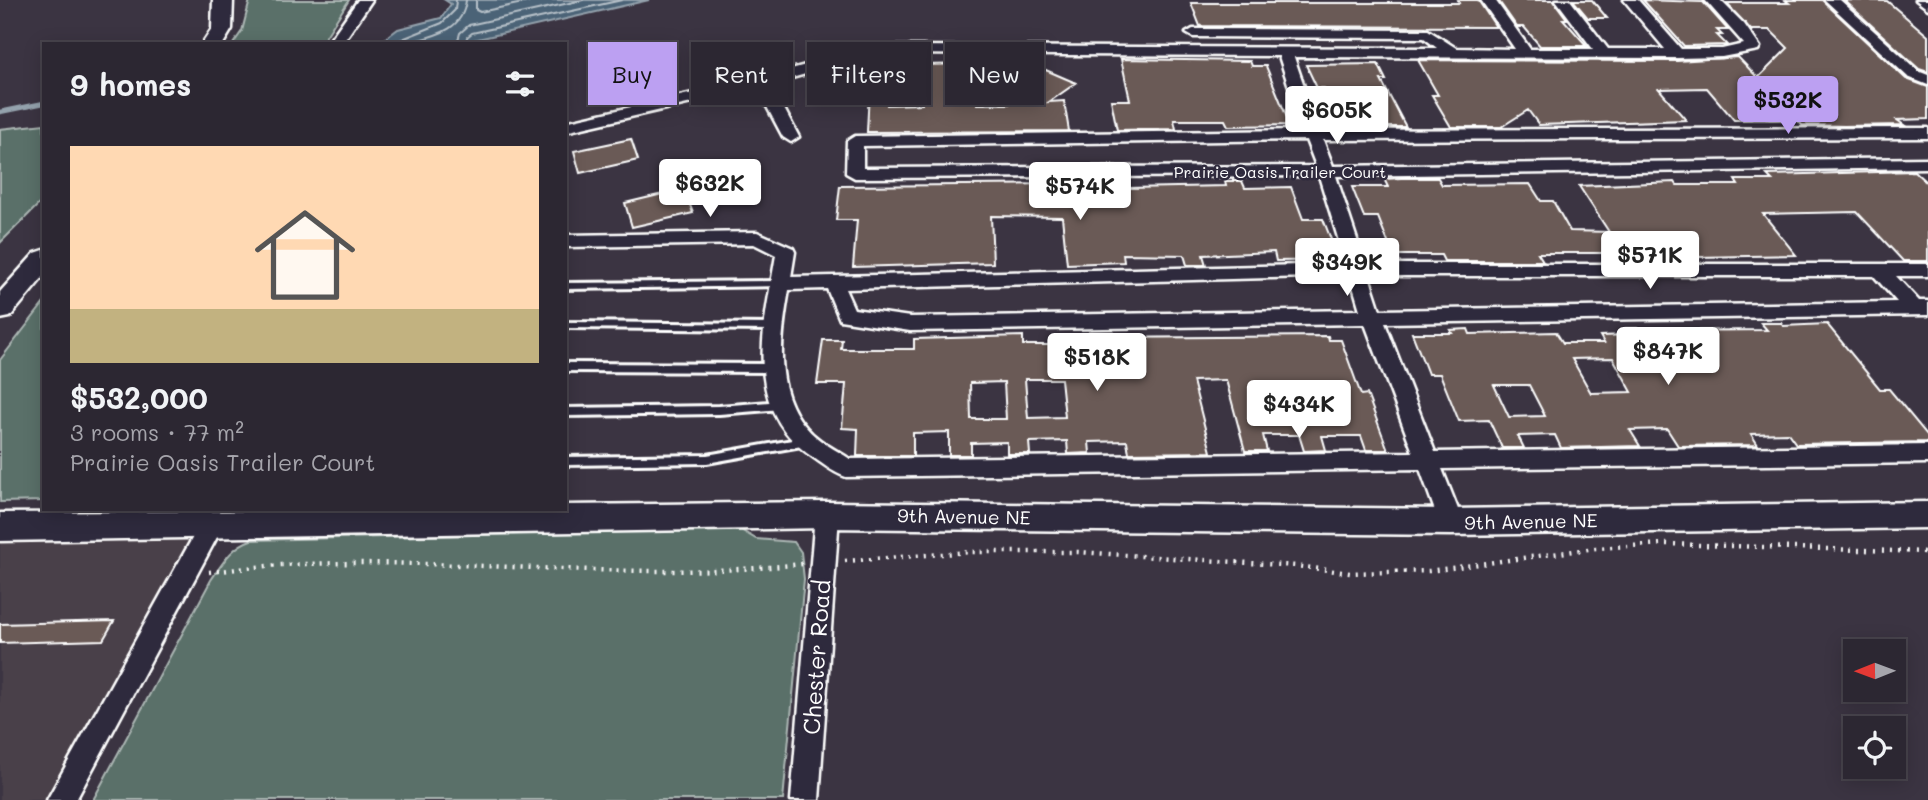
<!DOCTYPE html>
<html lang="en">
<head>
<meta charset="utf-8">
<style>
	:root { --surface:#2c2732; --page:#342f3a; --text:#f1f3f6; --muted:#a6a5ac; --line:#48444d; --accent:#bca0f2 }
	body { margin:0; font-family:Mali,sans-serif; background:var(--page); color:var(--text); height:100vh; display:flex; flex-direction:column; font-size:26px; white-space:nowrap }
	* { box-sizing:border-box; margin:0 }
	p { font-size:23px; color:var(--muted) }
	.icon { flex:none; width:38px; height:38px; fill:none; stroke:currentColor; stroke-width:2; stroke-linecap:round; stroke-linejoin:round }
	.map { position:relative; flex:1; overflow:hidden }
	.sheet { position:absolute; left:42px; top:42px; width:525px; height:469px; display:flex; flex-direction:column; background:var(--surface); border-radius:0px; box-shadow:0 4px 18px #0003,0 0 0 2px var(--line) }
	.sheet>* { flex:none }
	.banner { position:absolute; left:588px; top:42px; width:665px; height:63px; display:flex; gap:14px }
	.needle { width:46px; rotate:269deg }
	.tools { position:absolute; left:1843px; top:639px; display:grid; gap:14px }
	.tools a { display:grid; place-items:center; width:63px; height:63px; border-radius:0px; background:var(--surface); box-shadow:0 4px 18px #0003,0 0 0 2px var(--line); font-size:35px }
	.price { position:absolute; translate:-50% -60px; padding:0 16px; border-radius:7px; background:#fff; color:#222; font-size:23px; line-height:46px; filter:drop-shadow(0 2px 4px #0008) }
	.price::after { content:''; position:absolute; left:50%; top:42px; width:21px; height:16px; margin-left:-10px; background:inherit; clip-path:polygon(0 0,100% 0,50% 100%) }
	.price.on { background:var(--accent); color:#111 }
	ul { padding:0; list-style:none }
	li { display:grid; align-content:center; gap:14px; height:371px; padding:0 28px }
	li+li { border-top:2px solid var(--line) }
	li span { display:grid; place-items:center; height:217px; border-radius:0px; color:#555 }
	li>.icon { margin-inline-start:auto }
	span .icon { width:126px; height:126px; fill:#fffc; stroke-width:1 }
	li b { font-size:30px }
	h2 { display:flex; justify-content:space-between; align-items:center; height:84px; padding:0 28px; font-size:30px }
	.chip { padding:0 24px; border-radius:0px; background:var(--surface); box-shadow:0 4px 18px #0003,0 0 0 2px var(--line); font-size:24px; line-height:63px }
	.chip.on { background:var(--accent); color:#111 }
	.map>svg:first-child { display:block }
</style>
</head>
<body>
<div class="map">
<svg width="1928" height="800" viewBox="0 0 1928 800">
	<rect width="100%" height="100%" fill="#3b3442"/>
	<filter id="ink" filterUnits="userSpaceOnUse"><feTurbulence type="fractalNoise" baseFrequency=".0143" numOctaves="2"/><feDisplacementMap in="SourceGraphic" scale="14" xChannelSelector="R" yChannelSelector="G"/><feConvolveMatrix kernelMatrix="1 2 1 2 8 2 1 2 1" color-interpolation-filters="sRGB"/></filter>
	<g filter="url(#ink)">
		<path fill="#493f48" d="M212 524 61 800H0V527Z"/>
		<path fill="#5a6f69" stroke="#acb7b4" stroke-width="2" d="M250 0H349L321 44H233L242 31Z
			M44 124V199L0 243V129Z
			M44 303V501L0 502V360Z
			M739 529 756 539 794 542 801 552 804 579 783 800H93L211 580C222 564 232 546 251 540Z"/>
		<path fill="#4c6477" stroke="#94a2ad" stroke-width="2" d="M445 0H649L456 44H385L382 41 398 29 441 18 451 4Z"/>
		<g fill="none" stroke-linecap="round" stroke-linejoin="round">
			<path stroke="#b7c1c9" stroke-width="2" d="M476 0V10L480 12 537 0
				M390 44 442 23 455 10 456 0
				M404 44C431 36 463 33 466 0
				M457 44 460 33 469 25 583 0
				M466 44 467 37 472 33 622 0"/>
			<path stroke="#94a2ad" stroke-width="4.5" d="M371 44 382 41
				M0 112 44 103"/>
		</g>
		<path fill="#6a5a57" stroke="#fff" stroke-width="2" fill-rule="evenodd" d="M1458 0H1478L1496 27 1200 26 1191 3H1459Z
			M1498 0H1553L1567 19H1563L1587 46H1540L1524 27H1517Z
			M1573 0H1592L1607 18H1588Z
			M1643 0 1703 2 1728 30H1717L1722 35H1717L1727 45 1684 46Z
			M1785 0H1822L1906 79 1928 87V119L1897 120 1904 125 1844 126 1802 125 1797 120H1734L1707 88 1659 89 1686 120 1539 125 1528 110 1501 127H1451L1432 95H1438L1418 60 1677 61 1738 57 1758 78 1788 48 1770 30H1751L1726 3H1789Z
			M1844 0 1887 1 1928 36V72L1919 69Z
			M1121 59 1250 61 1252 66H1266L1290 125 1228 126 1225 120H1174L1176 129 1117 130 1111 100H1130Z
			M973 64 977 104H1009L1007 81 1021 72 1030 76 1041 68 1076 83 1049 102 1064 101 1069 131 867 132 870 71H888L887 105 922 104 921 65Z
			M1378 64 1386 80H1381L1406 127H1339L1324 88H1317L1306 65Z
			M631 139 638 160 580 173 574 151Z
			M1914 171 1928 184V261H1903L1857 212 1763 214 1796 255 1697 257 1694 253H1538L1543 261H1444L1441 255H1393L1378 217H1364L1352 187H1388L1384 179 1401 178H1438L1442 185 1530 184 1541 201H1553L1570 231 1609 232 1579 186 1675 182 1677 185H1738L1735 180H1772L1767 175Z
			M1109 180H1127L1128 188 1226 186 1225 181H1242L1245 188 1291 187 1303 219H1323L1339 260 1276 261 1274 252 1203 255 1206 265H1187L1184 255 1123 254 1124 262 1067 264 1062 217 991 216 993 263 853 267 857 220H836L840 186 1074 184 1109 182Z
			M684 189 693 213 632 227 625 203Z
			M1761 323H1781L1783 326 1827 324 1880 389H1889L1928 436V442L1796 444 1788 433 1751 434 1758 445 1678 446 1667 429 1630 430 1640 446 1561 448 1555 435 1518 436 1524 448H1502L1489 420 1459 421 1440 374H1428L1412 333H1452L1450 330 1468 329 1470 334 1556 332 1563 343H1604L1600 336 1631 335 1626 328H1647L1649 331 1767 330ZM1613 358 1632 392 1591 393 1572 359ZM1494 385H1529L1545 416 1509 417Z
			M1023 336V345H1093V338L1328 336 1329 340H1341L1361 395 1367 394 1388 450H1366L1361 436H1322L1326 450 1304 451 1299 435H1263L1267 451H1245L1226 380 1193 381 1211 452 1129 453 1127 441 1089 442 1090 453 1068 454 1067 441 1029 442 1030 454H1007V442L971 443V455H949V432L913 433V456H857L858 429 842 428 846 384H817L823 340H842L841 349H914V339ZM1025 379H1061L1065 417 1028 418ZM1004 382 1006 419H971L970 383Z
			M114 621 103 640 0 643V624Z"/>
		<g fill="none" stroke-linecap="round" stroke-linejoin="round">
			<defs>
				<path id="lane" d="M782 281 787 284 785 286 565 289V283Z
					M565 322 774 324 779 327 774 330 565 328Z
					M565 363 772 364 777 368 772 372 565 371Z
					M781 401 786 405 781 409 719 414 565 416V408L719 406Z
					M809 437 813 438 814 441 813 444 707 463 565 465V457L707 455Z"/>
				<path id="street" d="M358 0H372L342 44H327Z
					M1481 0H1495L1530 49H1593L1556 0H1570L1608 49H1665L1624 0H1638L1681 49H1722L1744 44 1705 0H1720L1744 24 1760 47 1758 50 1722 57 1677 58 1294 57 1319 130 1928 128V138L1323 140 1333 166 1928 158V168L1336 176 1365 264H1928V276H1896L1919 301H1928V315L1385 323 1435 452 1928 445V463L1442 469 1463 522 1459 529 1451 531 1443 529 1439 522 1420 469 846 477C834 473 824 465 814 458 740 408 764 328 776 255L754 244 565 247V235L757 232 793 248 795 252 791 277 1346 264 1319 176 855 178 846 173 847 141 855 136 1303 130 1279 56 875 54 771 84 799 137 791 142 783 137 757 88 565 132V122L759 78 874 46 1437 48 1424 38 1193 37 1186 33 1193 29 1428 30 1456 48 1515 49ZM1306 140 1316 166 863 168V146ZM1350 276 1360 310 910 317 854 309 845 289ZM1369 276H1874L1897 302 1380 310ZM827 289 840 320 910 331 1365 324 1413 452 850 459C835 449 817 441 806 427 773 390 781 335 789 290Z
					M1825 0H1840L1918 71 1928 75V85L1908 77Z
					M1916 0H1928V9Z
					M827 506 835 508 839 515 819 800H791L815 515 819 508Z
					M212 514 220 517 224 524 76 800H47L204 517Z"/>
				<path id="secondary" d="M213 0H233L232 29 223 44H202L212 29Z
					M44 250V276L10 317 0 319V292L35 253Z
					M827 502 1451 509 1928 502V528L1451 535 827 528 0 541V513L565 509V505Z"/>
			</defs>
			<use href="#lane" stroke="#fff" stroke-width="6"/>
			<use href="#street" stroke="#fff" stroke-width="5"/>
			<use href="#secondary" stroke="#fff" stroke-width="5"/>
			<path stroke="#fff" stroke-width="4.5" stroke-dasharray="2 6" stroke-linecap="butt" d="M845 561 970 552H1078L1297 566 1350 573 1429 571 1596 548 1664 544 1928 552
				M209 572C234 570 258 566 283 565 456 556 629 583 802 564"/>
			<use href="#lane" fill="#2f2a3d" fill-rule="evenodd"/>
			<use href="#street" fill="#2f2a3d" fill-rule="evenodd"/>
			<use href="#secondary" fill="#2f2a3d" fill-rule="evenodd"/>
		</g>
	</g>
	<g text-anchor="middle" dominant-baseline="central" stroke-width="5" stroke-linejoin="round" paint-order="stroke">
		<g font-size="16" fill="#fff" stroke="#2f2a3d">
			<text x="1280" y="171">Prairie Oasis Trailer Court</text>
		</g>
		<g font-size="19" fill="#fff" stroke="#2f2a3d">
			<text transform="translate(964 516) rotate(1)">9th Avenue NE</text>
			<text transform="translate(1531 521) rotate(-1)">9th Avenue NE</text>
		</g>
		<g font-size="23" fill="#fff" stroke="#2f2a3d">
			<text transform="translate(816 657) rotate(-86)">Chester Road</text>
		</g>
	</g>
</svg>
<div class="tools">
<a><svg class="needle" viewBox="-14 -14 28 28"><path d="M0-13l5 13h-10z" fill="#e53935"/><path d="M0 13l5-13h-10z" fill="#a6a5ac"/></svg></a>
<a><svg class="icon" aria-label="locate" viewBox="0 0 24 24"><circle cx="12" cy="12" r="6"/><path d="M12 2v4M12 18v4M2 12h4M18 12h4"/></svg></a>
</div>
<b class="price on" style="left:1788px;top:136px">$532K</b>
<b class="price" style="left:1337px;top:146px">$605K</b>
<b class="price" style="left:710px;top:219px">$632K</b>
<b class="price" style="left:1080px;top:222px">$574K</b>
<b class="price" style="left:1650px;top:291px">$571K</b>
<b class="price" style="left:1347px;top:298px">$349K</b>
<b class="price" style="left:1668px;top:387px">$847K</b>
<b class="price" style="left:1097px;top:393px">$518K</b>
<b class="price" style="left:1299px;top:440px">$434K</b>
<div class="banner">
<a class="chip on">Buy</a>
<a class="chip">Rent</a>
<a class="chip">Filters</a>
<a class="chip">New</a>
</div>
<section class="sheet">
<h2>9 homes<svg class="icon" aria-label="filters" viewBox="0 0 24 24"><path d="M4 7h16M4 17h16"/><circle cx="9" cy="7" r="2"/><circle cx="15" cy="17" r="2"/></svg></h2>
<ul>
<li><span style="background:linear-gradient(#ffd9b3 75%,#c2b280 0)"><svg class="icon" aria-label="home" viewBox="0 0 24 24"><path d="M3 11l9-7 9 7M6 9v11h12V9"/></svg></span><div><b>$532,000</b><p>3 rooms · 77 m²</p><p>Prairie Oasis Trailer Court</p></div></li>
</ul>
</section>
</div>
</body>
</html>
